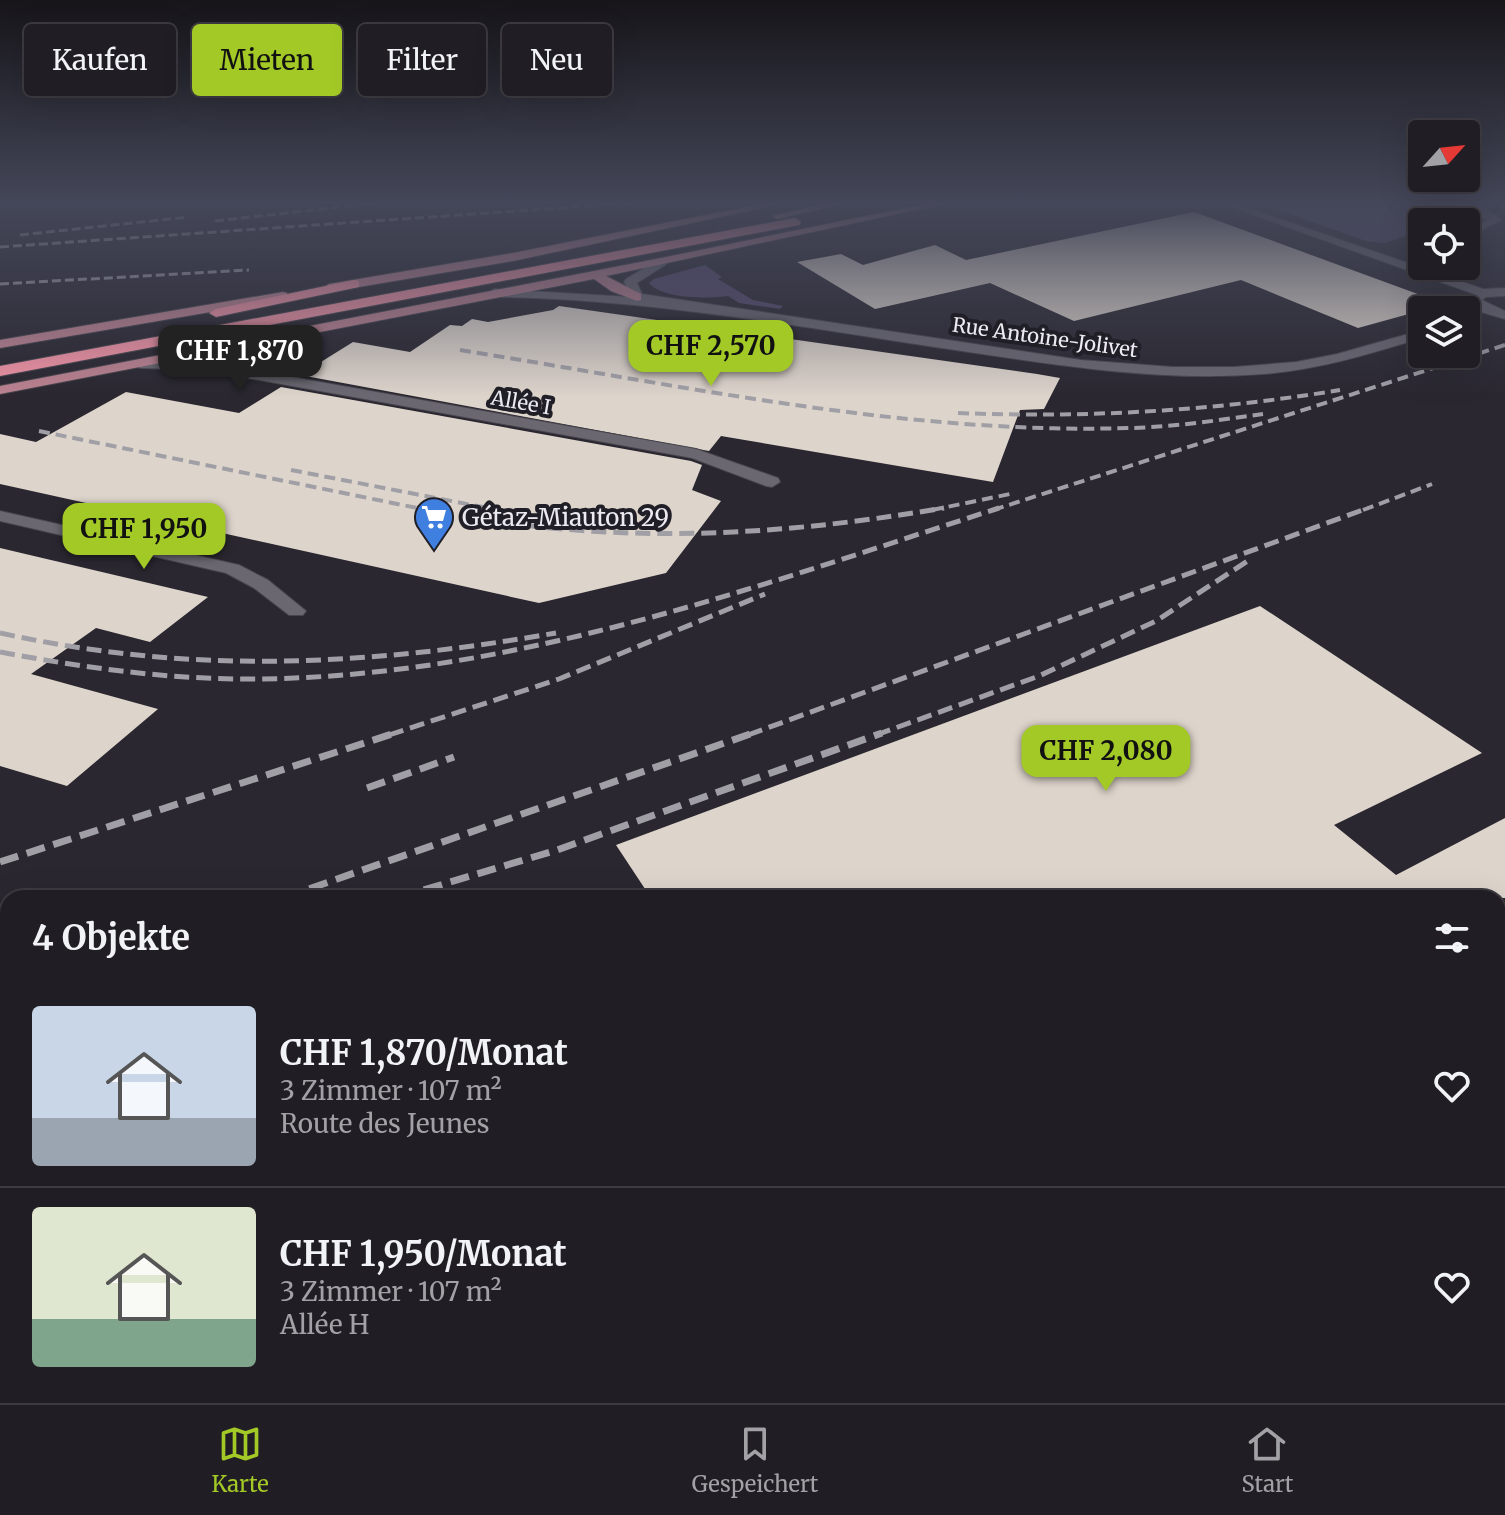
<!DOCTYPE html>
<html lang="de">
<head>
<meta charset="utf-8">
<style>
	:root { --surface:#201d24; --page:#2d2a31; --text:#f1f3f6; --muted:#a2a2a6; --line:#3d3b41; --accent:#a3c926 }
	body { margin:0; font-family:Merriweather,serif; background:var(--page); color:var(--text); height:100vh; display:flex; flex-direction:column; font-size:30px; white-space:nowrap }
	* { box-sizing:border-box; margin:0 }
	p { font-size:26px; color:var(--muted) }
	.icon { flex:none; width:44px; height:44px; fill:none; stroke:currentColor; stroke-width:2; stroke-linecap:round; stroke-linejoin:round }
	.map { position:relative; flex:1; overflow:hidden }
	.sheet { position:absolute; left:0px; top:890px; width:1506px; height:514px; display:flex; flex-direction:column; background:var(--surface); border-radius:24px 24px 0 0; box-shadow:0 8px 32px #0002,0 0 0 2px var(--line) }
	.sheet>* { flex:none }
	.hud { position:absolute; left:24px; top:24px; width:800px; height:72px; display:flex; gap:16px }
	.needle { width:52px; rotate:63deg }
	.controls { position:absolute; left:1408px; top:120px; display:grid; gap:16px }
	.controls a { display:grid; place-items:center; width:72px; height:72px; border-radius:8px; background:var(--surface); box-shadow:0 8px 32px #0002,0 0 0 2px var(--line); font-size:40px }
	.price { position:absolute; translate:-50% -68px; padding:0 18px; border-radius:16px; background:var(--accent); color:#111; font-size:26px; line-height:52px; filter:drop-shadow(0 2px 4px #0008) }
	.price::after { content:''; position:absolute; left:50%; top:48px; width:24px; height:18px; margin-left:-12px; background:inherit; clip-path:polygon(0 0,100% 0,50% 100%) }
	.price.active { background:#222; color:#fff }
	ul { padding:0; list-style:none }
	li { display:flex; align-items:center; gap:24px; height:200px; padding:0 32px }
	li+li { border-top:2px solid var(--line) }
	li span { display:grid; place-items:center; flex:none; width:224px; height:160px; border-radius:8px; color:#555 }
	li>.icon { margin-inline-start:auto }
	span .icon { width:96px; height:96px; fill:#fffc; stroke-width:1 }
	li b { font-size:34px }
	h2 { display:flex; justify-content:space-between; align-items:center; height:96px; padding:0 32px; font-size:34px }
	.tag { padding:0 28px; border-radius:8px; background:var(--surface); box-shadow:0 8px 32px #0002,0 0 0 2px var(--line); font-size:28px; line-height:72px }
	.tag.active { background:var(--accent); color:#111 }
	.dock { display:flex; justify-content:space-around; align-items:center; height:112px; border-top:2px solid var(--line); background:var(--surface); font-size:22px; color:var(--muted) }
	.dock a { display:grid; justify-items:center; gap:4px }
	.dock .active { color:var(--accent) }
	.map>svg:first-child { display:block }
</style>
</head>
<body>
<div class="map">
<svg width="1505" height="1403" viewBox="0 0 1505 1403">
	<rect width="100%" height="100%" fill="#2a2730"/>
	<path fill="#54486b" d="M1260 201H1425L1468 213 1444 222H1422V230L1385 243 1366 241 1255 202Z
		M705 265 722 277 718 279 753 300 783 306 780 309 739 303 728 296C709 299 662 299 649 283L654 279Z"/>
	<path fill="#ddd4cb" d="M1194 212 1445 304 1358 328 1241 280 1074 321 990 283 875 309 797 262 841 254 863 265 935 245 966 260Z
		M559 306 1037 374 1060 378 1044 409 1020 410 993 482 721 436 709 451 300 375 353 342 410 352 450 325 462 326 472 319 488 322 553 310Z
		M281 387 691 461 702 465 692 490 721 501 666 573 539 603 0 484V434L36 442 126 392 239 413Z
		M0 548 208 597 150 642 96 628 31 674 158 709 67 786 0 766Z
		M1260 606 1482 753 1334 825 1396 875 1505 818V898H651L616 845Z"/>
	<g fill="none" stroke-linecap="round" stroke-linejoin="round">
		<defs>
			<path id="minor" d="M1434 201C1455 200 1486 206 1502 220L1466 237V230L1489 220Z
				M1422 257V265L1404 269 1398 265Z
				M303 326 308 327V333L268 351 257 367 264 372 696 449 778 478 780 482 772 487 766 486 692 458 259 380 176 369 140 368 133 364C150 351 221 367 244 370 245 344 282 332 303 326Z
				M0 511 239 565 268 580 306 611 303 615H289L254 588 226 573 0 521Z"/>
			<path id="tertiary" d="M1214 201H1228L1483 289 1505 288V296L1486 297 1482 300 1505 311V319L1481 312 1469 300 1474 294Z
				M661 258 667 262 665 265 637 283 642 294 1081 360 1173 367H1234L1296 362 1337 354 1422 330V338C1369 354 1318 370 1263 374 1162 382 1062 366 962 351 807 328 651 299 494 297L488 293 494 289 631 297 624 282 626 279Z"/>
			<path id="primary" d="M777 201H796L513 261 329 292 323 288 329 284 513 253Z
				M836 201H855L777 219 772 216Z
				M940 201H958L606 276 641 294V300L637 301 611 291 594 279 0 394V386L661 258Z
				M283 292 287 293V299L0 348V340Z"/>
			<path id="motorway" d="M795 218 801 222 799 225 0 376V366Z
				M354 280 359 281V287L216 317 209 313 216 309Z"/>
		</defs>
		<use href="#minor" stroke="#47444c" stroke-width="2"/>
		<use href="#tertiary" stroke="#47444c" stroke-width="2"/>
		<use href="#primary" stroke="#47444c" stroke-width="2"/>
		<use href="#motorway" stroke="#47444c" stroke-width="2"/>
		<use href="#minor" fill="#6a6771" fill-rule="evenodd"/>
		<use href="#tertiary" fill="#6a6771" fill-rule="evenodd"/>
		<use href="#primary" fill="#bc8290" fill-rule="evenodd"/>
		<use href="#motorway" fill="#f394a5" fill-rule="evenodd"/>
		<path stroke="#a19fa6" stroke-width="3" stroke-dasharray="9 4" stroke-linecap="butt" d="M215 221 393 201
			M20 235 188 217
			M0 247 660 201
			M0 284 249 270"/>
		<path stroke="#a19fa6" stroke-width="4" stroke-dasharray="11 6" stroke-linecap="butt" d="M460 350C681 385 905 435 1130 428 1175 427 1219 420 1263 414
			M958 413C1087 418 1213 411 1340 390
			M39 431 427 510
			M291 470 498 510
			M932 510 1015 493
			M993 510 1505 345
			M1363 510 1432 484"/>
		<path stroke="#a19fa6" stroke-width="5" stroke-dasharray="15 7" stroke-linecap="butt" d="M417 508C600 545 761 539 944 508
			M487 508 531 516
			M0 633C192 675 364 666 556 633
			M0 652C86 668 171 680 259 679 517 676 757 586 999 508
			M389 735 559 679 765 594
			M748 735 1368 508
			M876 735 1039 676 1156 621 1249 560"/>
		<path stroke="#a19fa6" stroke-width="7" stroke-dasharray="19 9" stroke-linecap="butt" d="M367 788 454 757
			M0 862 395 733
			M283 898 753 733
			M397 898 557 850 882 733
			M0 1002 8 999
			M0 1016 8 1013"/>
		<path stroke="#a19fa6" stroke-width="9" stroke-dasharray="24 12" stroke-linecap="butt" d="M0 1040 8 1037
			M759 1403 772 1396"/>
	</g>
	<linearGradient id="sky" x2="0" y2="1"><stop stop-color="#17151a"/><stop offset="0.51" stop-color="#444759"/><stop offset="1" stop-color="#444759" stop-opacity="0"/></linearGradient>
	<rect width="1505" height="397" fill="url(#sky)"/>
	<defs>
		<symbol id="supermarket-pin" viewBox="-11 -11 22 30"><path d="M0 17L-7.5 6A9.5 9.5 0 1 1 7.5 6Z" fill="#3f7fe0" stroke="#201e26"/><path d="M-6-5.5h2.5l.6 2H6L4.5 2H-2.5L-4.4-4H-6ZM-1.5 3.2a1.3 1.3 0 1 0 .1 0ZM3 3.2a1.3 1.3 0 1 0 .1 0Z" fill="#fff"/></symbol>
	</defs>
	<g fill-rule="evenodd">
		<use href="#supermarket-pin" x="412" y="495" width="44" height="60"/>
	</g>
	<g text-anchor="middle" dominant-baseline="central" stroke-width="8" stroke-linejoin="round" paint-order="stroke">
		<g font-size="20" fill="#eceaf0" stroke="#201e26">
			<text transform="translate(1045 337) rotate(8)">Rue Antoine-Jolivet</text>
			<text transform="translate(521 402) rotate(10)">Allée I</text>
		</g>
		<g font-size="24" fill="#eceaf0" stroke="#201e26" text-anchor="start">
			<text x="462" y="517">Gétaz-Miauton 29</text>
		</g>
	</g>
</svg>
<div class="controls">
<a><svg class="needle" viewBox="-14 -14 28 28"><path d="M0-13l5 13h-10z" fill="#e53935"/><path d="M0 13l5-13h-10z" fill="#a2a2a6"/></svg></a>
<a><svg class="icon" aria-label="locate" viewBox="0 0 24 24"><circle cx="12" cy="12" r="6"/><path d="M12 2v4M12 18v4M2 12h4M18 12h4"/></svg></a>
<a><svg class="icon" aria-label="layers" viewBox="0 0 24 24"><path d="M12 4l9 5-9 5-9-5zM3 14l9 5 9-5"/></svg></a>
</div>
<b class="price" style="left:711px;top:388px">CHF 2,570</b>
<b class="price active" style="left:240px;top:393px">CHF 1,870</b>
<b class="price" style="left:144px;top:571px">CHF 1,950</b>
<b class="price" style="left:1106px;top:793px">CHF 2,080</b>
<div class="hud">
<a class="tag">Kaufen</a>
<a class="tag active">Mieten</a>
<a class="tag">Filter</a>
<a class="tag">Neu</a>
</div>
<section class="sheet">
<h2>4 Objekte<svg class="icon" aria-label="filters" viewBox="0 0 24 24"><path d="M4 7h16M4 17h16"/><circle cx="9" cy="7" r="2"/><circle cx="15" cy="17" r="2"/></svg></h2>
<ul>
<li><span style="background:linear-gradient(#c9d6e8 70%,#9aa5b1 0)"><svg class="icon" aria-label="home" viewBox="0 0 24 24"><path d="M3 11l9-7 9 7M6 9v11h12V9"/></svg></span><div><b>CHF 1,870/Monat</b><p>3 Zimmer · 107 m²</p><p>Route des Jeunes</p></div><svg class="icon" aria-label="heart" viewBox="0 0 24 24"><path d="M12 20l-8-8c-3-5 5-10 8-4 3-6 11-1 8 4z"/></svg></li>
<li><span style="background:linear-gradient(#dfe7d0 70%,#7fa58c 0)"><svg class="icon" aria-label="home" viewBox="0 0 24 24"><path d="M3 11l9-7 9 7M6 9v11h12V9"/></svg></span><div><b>CHF 1,950/Monat</b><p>3 Zimmer · 107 m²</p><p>Allée H</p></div><svg class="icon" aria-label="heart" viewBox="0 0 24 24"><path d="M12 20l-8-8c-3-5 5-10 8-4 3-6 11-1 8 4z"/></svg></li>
</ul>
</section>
</div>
<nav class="dock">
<a class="active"><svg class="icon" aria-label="map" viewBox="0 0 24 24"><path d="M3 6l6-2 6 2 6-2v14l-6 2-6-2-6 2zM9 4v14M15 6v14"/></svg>Karte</a>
<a><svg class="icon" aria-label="saved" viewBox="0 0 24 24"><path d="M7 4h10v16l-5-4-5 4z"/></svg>Gespeichert</a>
<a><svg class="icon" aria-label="home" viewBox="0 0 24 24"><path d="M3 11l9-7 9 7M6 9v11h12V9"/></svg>Start</a>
</nav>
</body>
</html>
